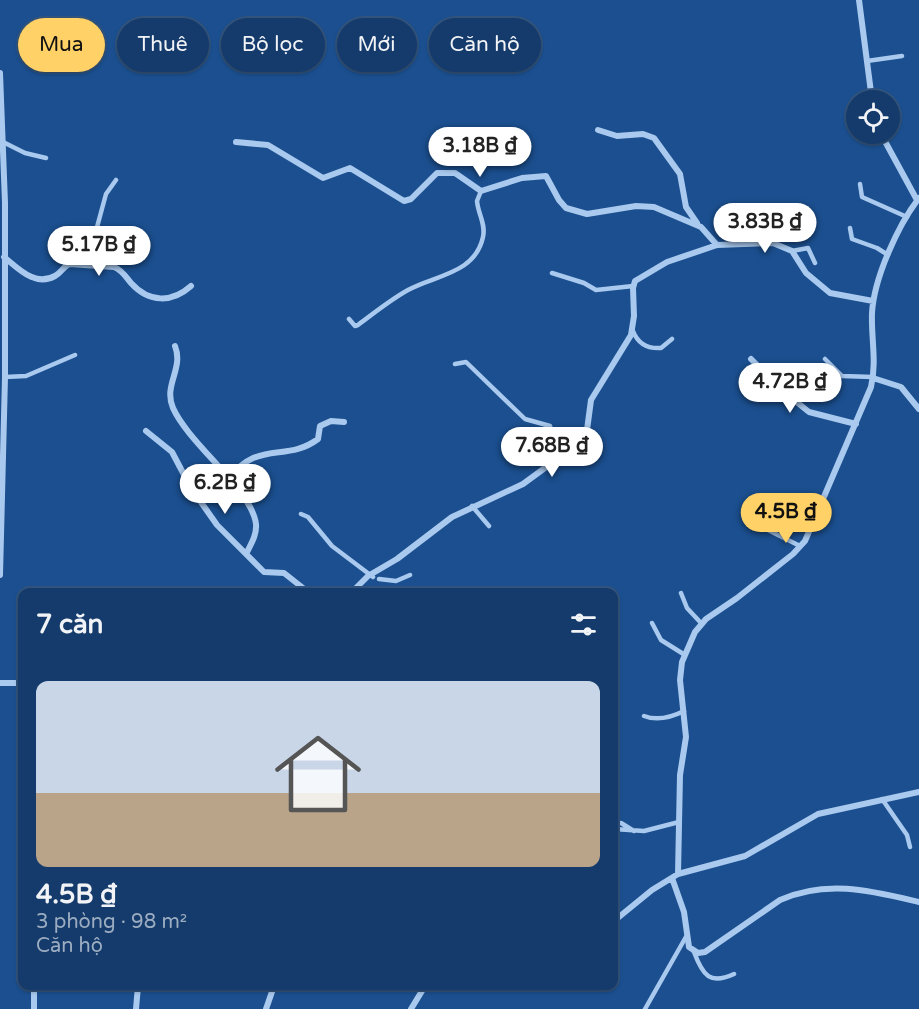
<!DOCTYPE html>
<html lang="vi">
<head>
<meta charset="utf-8">
<style>
	:root { --surface:#143b6b; --page:#214673; --text:#f1f3f6; --muted:#9dadc1; --line:#33557e; --accent:#ffd166 }
	body { margin:0; font-family:"Varela Round",sans-serif; background:var(--page); color:var(--text); height:100vh; display:flex; flex-direction:column; font-size:22px; white-space:nowrap }
	* { box-sizing:border-box; margin:0 }
	p { font-size:20px; color:var(--muted) }
	.icon { flex:none; width:33px; height:33px; fill:none; stroke:currentColor; stroke-width:2; stroke-linecap:round; stroke-linejoin:round }
	.map { position:relative; flex:1; overflow:hidden }
	.drawer { position:absolute; left:18px; top:588px; width:600px; height:402px; display:flex; flex-direction:column; background:var(--surface); border-radius:12px; box-shadow:0 2px 4px #0004,0 0 0 2px var(--line) }
	.drawer>* { flex:none }
	.top-card { position:absolute; left:18px; top:18px; width:600px; height:54px; display:flex; gap:12px }
	.controls { position:absolute; left:846px; top:90px; display:grid; gap:12px }
	.controls a { display:grid; place-items:center; width:54px; height:54px; border-radius:50%; background:var(--surface); box-shadow:0 2px 4px #0004,0 0 0 2px var(--line); font-size:30px }
	.price { position:absolute; translate:-50% -51px; padding:0 14px; border-radius:21px; background:#fff; color:#222; font-size:20px; line-height:39px; filter:drop-shadow(0 2px 3px #0008) }
	.price::after { content:''; position:absolute; left:50%; top:36px; width:18px; height:14px; margin-left:-9px; background:inherit; clip-path:polygon(0 0,100% 0,50% 100%) }
	.price.active { background:var(--accent); color:#111 }
	ul { padding:0; list-style:none }
	li { display:grid; align-content:center; gap:12px; height:318px; padding:0 18px }
	li span { display:grid; place-items:center; height:186px; border-radius:12px; color:#555 }
	li>.icon { margin-inline-start:auto }
	span .icon { width:108px; height:108px; fill:#fffc; stroke-width:1 }
	li b { font-size:26px }
	h2 { display:flex; justify-content:space-between; align-items:center; height:72px; padding:0 18px; font-size:26px }
	.chip { padding:0 21px; border-radius:27px; background:var(--surface); box-shadow:0 2px 4px #0004,0 0 0 2px var(--line); font-size:21px; line-height:54px }
	.chip.active { background:var(--accent); color:#111 }
	.map>svg:first-child { display:block }
</style>
</head>
<body>
<div class="map">
<svg width="919" height="1009" viewBox="0 0 919 1009">
	<rect width="100%" height="100%" fill="#1b4f8f"/>
	<g fill="none" stroke-linecap="round" stroke-linejoin="round">
		<path stroke="#a9c9ee" stroke-width="4.5" d="M867 61 902 56
			M3 142 25 153 46 158
			M860 184 862 197 907 217
			M850 228 852 239 877 248 888 255
			M792 251 808 248 815 263
			M87 264 106 194 116 180
			M552 273 584 283 596 290 633 286
			M349 319 355 326 358 325C374 313 390 300 408 290 435 275 475 274 483 237 486 224 478 214 477 201L481 191
			M633 331C638 344 647 349 661 348L672 339
			M825 359 842 376 873 377
			M455 364 466 362 525 419 550 426 555 441 566 453
			M5 377 26 376 75 355
			M241 495 261 474
			M472 506 489 526
			M767 512 763 522 766 529 800 546
			M301 514 308 517 332 546 373 577
			M379 579 396 581 410 575
			M681 593 687 608 701 623
			M652 623 661 640 685 655
			M644 716C657 721 672 717 684 711
			M882 799 907 835 910 847
			M614 819H616
			M621 823 634 831
			M614 829 644 831 679 822
			M694 952C703 976 710 985 734 974
			M645 1009 687 935"/>
		<path stroke="#a9c9ee" stroke-width="6" d="M859 0 872 100
			M0 73 5 203V377L0 575
			M598 130 617 136 643 134 654 138 680 174 686 207 697 223
			M881 134 917 200
			M236 142 268 145 323 178 350 168 404 201 411 199 437 173H455L481 191 522 178 546 176 559 200 566 208 587 214 636 206 654 207 701 227 717 245
			M4 257C19 269 35 287 55 276 61 273 63 267 69 264L114 267C122 270 126 277 131 283 149 303 172 303 191 286
			M175 346C184 369 163 385 173 408 189 444 252 490 256 524 257 535 251 544 246 554
			M751 359 783 391 809 412 856 424
			M873 378 901 387 919 409
			M146 431 172 452 191 488 217 525 264 572 284 573 308 592
			M228 480C257 439 286 463 318 439L320 426 331 421 344 422
			M352 592 368 576 397 559 452 517 523 484 583 440 587 430 591 400 631 335 634 316 633 288 635 281 667 262 717 245 773 243 792 251 806 273 830 293 873 301
			M0 683H22
			M678 874 680 775 686 737 680 680 682 662 695 632 706 619 737 598 793 554 805 541 871 387C877 362 871 338 872 313 874 278 898 225 919 198
			M672 878 684 912 689 947 698 953 705 952 780 900C827 879 872 891 919 902
			M614 921 652 890 678 874 745 856 818 814 919 792
			M34 1009V986
			M136 1009 138 986
			M266 1009 274 986
			M411 1009 425 986"/>
	</g>
</svg>
<div class="controls">
<a><svg class="icon" aria-label="locate" viewBox="0 0 24 24"><circle cx="12" cy="12" r="6"/><path d="M12 2v4M12 18v4M2 12h4M18 12h4"/></svg></a>
</div>
<b class="price" style="left:480px;top:178px">3.18B ₫</b>
<b class="price" style="left:765px;top:254px">3.83B ₫</b>
<b class="price" style="left:99px;top:277px">5.17B ₫</b>
<b class="price" style="left:790px;top:414px">4.72B ₫</b>
<b class="price" style="left:552px;top:478px">7.68B ₫</b>
<b class="price" style="left:225px;top:515px">6.2B ₫</b>
<b class="price active" style="left:786px;top:544px">4.5B ₫</b>
<div class="top-card">
<a class="chip active">Mua</a>
<a class="chip">Thuê</a>
<a class="chip">Bộ lọc</a>
<a class="chip">Mới</a>
<a class="chip">Căn hộ</a>
</div>
<section class="drawer">
<h2>7 căn<svg class="icon" aria-label="filters" viewBox="0 0 24 24"><path d="M4 7h16M4 17h16"/><circle cx="9" cy="7" r="2"/><circle cx="15" cy="17" r="2"/></svg></h2>
<ul>
<li><span style="background:linear-gradient(#c9d6e8 60%,#b9a48a 0)"><svg class="icon" aria-label="home" viewBox="0 0 24 24"><path d="M3 11l9-7 9 7M6 9v11h12V9"/></svg></span><div><b>4.5B ₫</b><p>3 phòng · 98 m²</p><p>Căn hộ</p></div></li>
</ul>
</section>
</div>
</body>
</html>
